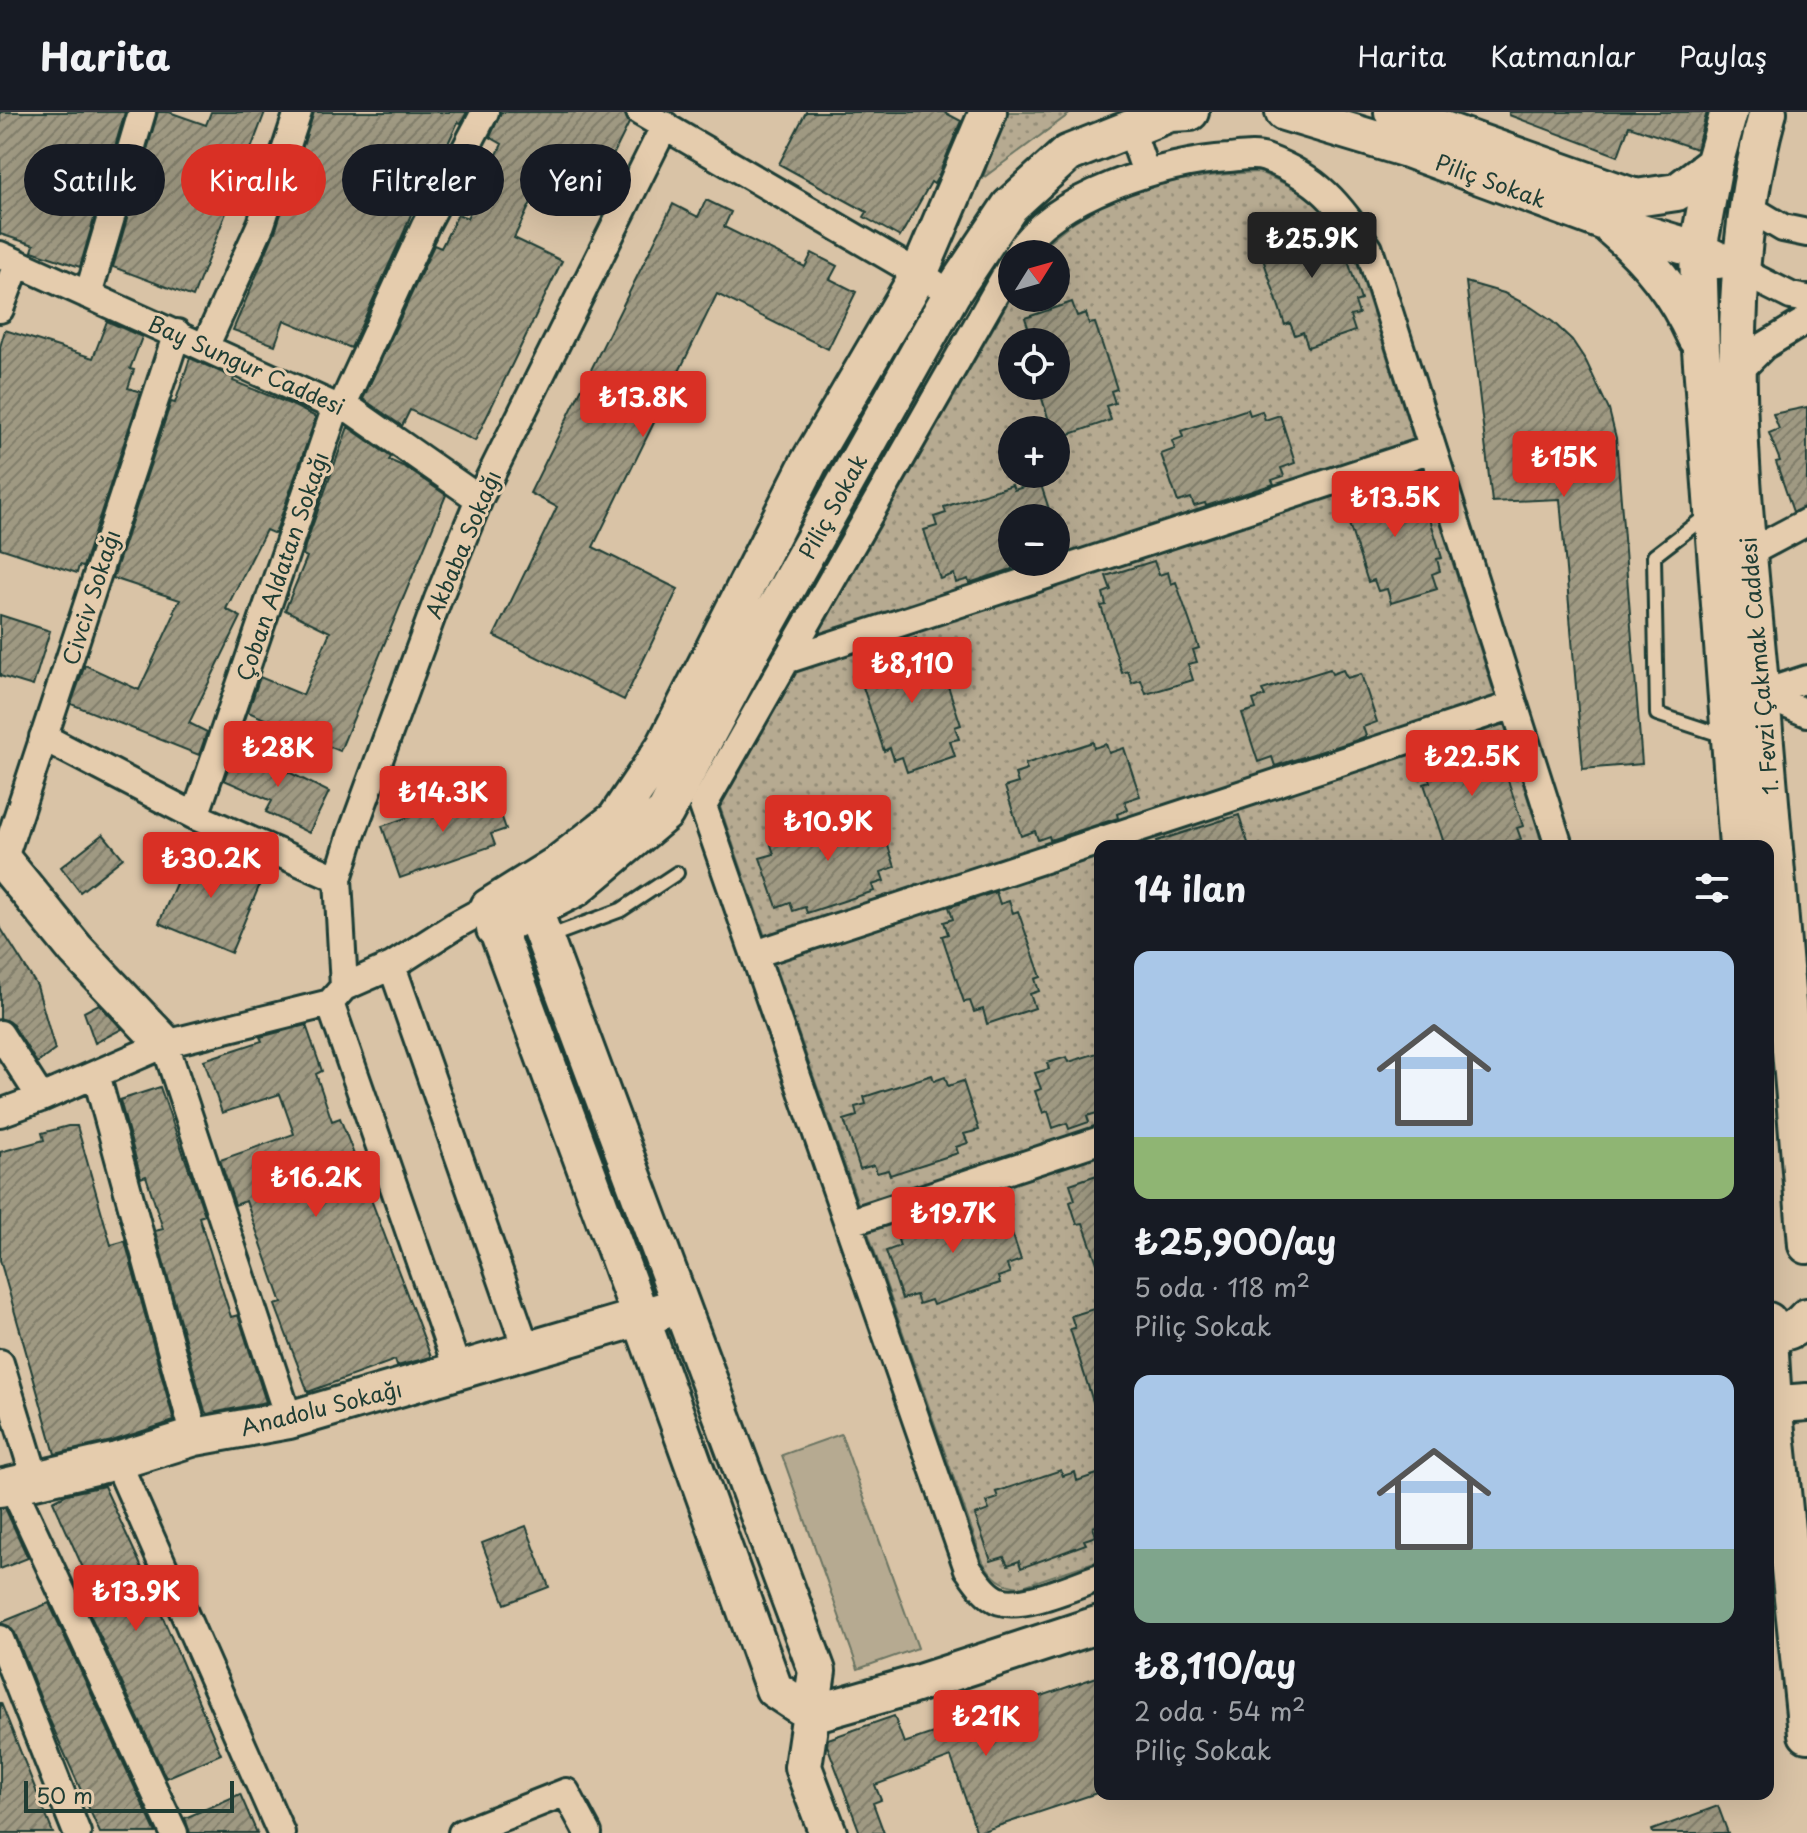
<!DOCTYPE html>
<html lang="tr">
<head>
<meta charset="utf-8">
<style>
	:root { --surface:#171b24; --page:#242831; --text:#f1f3f6; --muted:#9ea1a6; --line:#363941; --accent:#d93025 }
	body { margin:0; font-family:"Playpen Sans",sans-serif; background:var(--page); color:var(--text); height:100vh; display:flex; flex-direction:column; font-size:30px; white-space:nowrap }
	* { box-sizing:border-box; margin:0 }
	p { font-size:26px; color:var(--muted) }
	.icon { flex:none; width:44px; height:44px; fill:none; stroke:currentColor; stroke-width:2; stroke-linecap:round; stroke-linejoin:round }
	.map { position:relative; flex:1; overflow:hidden }
	.details { position:absolute; left:1094px; top:728px; width:680px; height:960px; display:flex; flex-direction:column; background:var(--surface); border-radius:16px; box-shadow:0 8px 32px #0002 }
	.details>* { flex:none }
	.top-card { position:absolute; left:24px; top:32px; width:760px; height:72px; display:flex; gap:16px }
	.needle { width:52px; rotate:53deg }
	.tools { position:absolute; left:998px; top:128px; display:grid; gap:16px }
	.tools a { display:grid; place-items:center; width:72px; height:72px; border-radius:50%; background:var(--surface); box-shadow:0 8px 32px #0002; font-size:40px }
	.scale { position:absolute; left:24px; bottom:20px; width:210px; box-sizing:border-box; padding-left:8px; border:4px solid #1f3d34; border-top:0; font-size:22px; line-height:28px; white-space:nowrap; color:#1f3d34; -webkit-text-stroke:6px #e5ccad; paint-order:stroke }
	.price { position:absolute; translate:-50% -68px; padding:0 18px; border-radius:8px; background:var(--accent); color:#fff; font-size:26px; line-height:52px; filter:drop-shadow(0 2px 4px #0008) }
	.price::after { content:''; position:absolute; left:50%; top:48px; width:24px; height:18px; margin-left:-12px; background:inherit; clip-path:polygon(0 0,100% 0,50% 100%) }
	.price.on { background:#222; color:#fff }
	ul { padding:0; list-style:none }
	li { display:grid; align-content:center; gap:16px; height:424px; padding:0 40px }
	li span { display:grid; place-items:center; height:248px; border-radius:16px; color:#555 }
	li>.icon { margin-inline-start:auto }
	span .icon { width:144px; height:144px; fill:#fffc; stroke-width:1 }
	li b { font-size:34px }
	h2 { display:flex; justify-content:space-between; align-items:center; height:96px; padding:0 40px; font-size:34px }
	.tag { padding:0 28px; border-radius:36px; background:var(--surface); box-shadow:0 8px 32px #0002; font-size:28px; line-height:72px }
	.tag.on { background:var(--accent); color:#fff }
	header { display:flex; align-items:center; gap:48px; box-sizing:border-box; height:112px; padding:0 40px; background:var(--surface); border-bottom:2px solid var(--line) }
	header strong { font-size:38px }
	nav { display:flex; gap:44px; margin-inline-start:auto; font-size:28px }
	.map>svg:first-child { display:block }
</style>
</head>
<body>
<header>
<strong>Harita</strong>
<nav><a>Harita</a><a>Katmanlar</a><a>Paylaş</a></nav>
</header>
<div class="map">
<svg width="1807" height="1721" viewBox="0 0 1807 1721">
	<defs>
		<pattern id="grass-dots" width="8" height="8" patternUnits="userSpaceOnUse" patternTransform="scale(2)"><rect width="8" height="8" fill="#b6aa91"/><path d="M2 2h.1M6 6h.1" fill="none" stroke="#938c77" stroke-width="1.8" stroke-linecap="round"/></pattern>
		<pattern id="building-hatch" width="6" height="6" patternUnits="userSpaceOnUse" patternTransform="scale(2)"><rect width="6" height="6" fill="#9f9982"/><path d="M-1 1l2-2M0 6l6-6M5 7l2-2" fill="none" stroke="#817e6b"/></pattern>
	</defs>
	<rect width="100%" height="100%" fill="#d9c3a6"/>
	<filter id="ink" filterUnits="userSpaceOnUse"><feTurbulence type="fractalNoise" baseFrequency=".0125" numOctaves="2"/><feDisplacementMap in="SourceGraphic" scale="16" xChannelSelector="R" yChannelSelector="G"/><feConvolveMatrix kernelMatrix="1 2 1 2 8 2 1 2 1" color-interpolation-filters="sRGB"/></filter>
	<g filter="url(#ink)">
		<path fill="url(#grass-dots)" stroke="#6a7462" stroke-width="2" fill-rule="evenodd" d="M1004 0H1072L983 66Z
			M1259 60 1301 79 1331 107 1355 144 1415 332 1056 450V406H1012V450H1054L815 528 1012 183V186H1056V142H1035L1036 140C1049 130 1061 118 1075 109 1128 72 1196 63 1259 60ZM1012 230H1056V274H1012ZM1012 318H1056V362H1012Z
			M1421 351 1497 590 767 830 720 695 800 554Z
			M1502 606 1543 734H1113Z
			M1100 738V1018L860 1097 772 846Z
			M1100 1038V1448L1020 1475C1001 1473 993 1466 983 1450L866 1115Z"/>
		<path fill="#b6aa91" stroke="#6a7462" stroke-width="2" d="M841 1322 918 1536 858 1557 782 1343Z"/>
		<path fill="url(#building-hatch)" stroke="#1f3d34" stroke-width="2" d="M0 0H125L80 155 32 139 34 133 0 122Z
			M158 0H169L206 13 211 0H265L251 37 267 43 255 79 237 73 193 185 113 155Z
			M314 0H467L461 11 458 10 432 66 426 64 404 120 351 236 284 208 275 233 233 218 276 117Z
			M501 0H624L629 11 595 80 547 57 514 126 562 149 475 329 410 298 402 314 363 287 434 133 441 136 458 102 467 106 502 32 490 25Z
			M806 0H944L961 9 938 65 934 72 931 70 900 125 864 105 867 100 779 52Z
			M1509 0H1707L1696 37 1629 14 1618 44 1509 3Z
			M706 88 731 100 724 115 805 155 812 141 837 154 830 167 856 180 828 237 717 182 593 435 678 477 624 588 494 524 557 395 530 381 673 92 698 105Z
			M1316 101 1321 115 1330 112 1333 124 1339 122 1361 188 1355 190 1359 202 1350 204 1355 219 1308 235 1303 220 1295 223 1290 211 1285 213 1263 147 1269 145 1265 133 1273 130 1269 116Z
			M1466 170 1504 181 1531 195 1553 210 1572 228 1586 249 1609 298 1616 326 1642 652 1583 657 1560 387 1492 390Z
			M1072 190 1077 204 1086 201 1089 212 1095 211 1117 277 1111 279 1115 291 1106 294 1111 308 1056 327V318H1052L1038 274H1056V230H1033L1025 206Z
			M107 209 142 225 130 257 134 258 128 276 141 280 83 455 79 454 77 461 0 436V235L5 218 93 246Z
			M190 246 234 266 233 269 292 293 316 305 275 422 266 418 226 497 241 505 189 611 207 620 199 643 71 592 85 553 139 578 175 501 173 500 180 488 113 466 171 290 175 291Z
			M1807 295V394L1793 400 1776 350 1780 349 1769 321 1779 317 1773 302Z
			M1248 297 1250 303 1262 299 1265 308 1280 303 1295 351 1281 356 1284 364 1272 368 1274 372 1206 394 1205 391 1194 394 1191 386 1178 390 1161 342 1175 337 1172 329 1183 325 1181 319Z
			M348 315 391 345 389 348 405 355 446 383 340 639 248 600 260 565 303 583 330 520 285 498 307 445 303 443 305 434Z
			M1400 364 1403 374 1412 371 1415 383 1422 381 1442 446 1437 447 1440 459 1432 462 1437 477 1391 491 1387 477 1378 479 1374 468 1368 470 1347 406 1353 404 1349 392 1358 389 1354 379Z
			M1040 370 1052 406H1012V457L969 471 968 467 956 471 954 462 940 467 924 418 937 414 934 405 946 401 944 395 1012 373 1014 378Z
			M1154 449 1159 463 1168 460 1171 472 1176 470 1199 536 1193 538 1197 550 1188 552 1193 568 1146 582 1141 568 1132 571 1128 559 1122 561 1101 494 1106 493 1103 481 1111 478 1106 464Z
			M0 503 50 519 33 574 0 564Z
			M916 526 920 540 929 537 933 548 939 547 961 613 955 615 959 627 950 629 955 644 907 660 902 645 894 648 890 636 884 639 862 572 868 570 864 558 872 555 868 542Z
			M1330 557 1332 562 1343 558 1347 566 1361 562 1377 610 1363 615 1366 624 1354 629 1275 654 1272 645 1258 650 1242 601 1256 597 1253 588 1265 584 1262 578Z
			M1478 627 1483 640 1491 637 1495 649 1501 647 1523 714 1517 716 1521 727 1502 734H1445L1424 672 1430 670 1427 659 1435 656 1431 642Z
			M1093 630 1094 636 1106 632 1109 641 1124 636 1140 684 1125 689 1128 698 1117 702 1118 706 1050 728 1049 724 1038 728 1035 719 1021 724 1005 675 1018 671 1015 662 1027 658 1025 652Z
			M236 634 329 680 309 721 266 700 272 689 224 668Z
			M481 680 485 692 496 688 506 717 491 722 495 733 400 766 382 714Z
			M848 701 850 707 862 703 864 712 879 707 895 755 881 760 884 769 872 773 874 779 807 801 805 795 793 799 790 790 777 795 760 746 774 742 771 733 783 729 781 723Z
			M1239 703 1249 734H1158L1157 729Z
			M103 722 123 746 80 780 61 755Z
			M192 734 263 765 231 841 159 811Z
			M996 780 1000 792 1009 789 1013 801 1018 799 1041 865 1035 867 1039 879 1030 882 1035 896 987 912 983 897 974 900 970 889 964 890 942 824 948 822 944 810 953 807 949 795Z
			M0 815 37 874 55 938 37 951 13 913 0 906Z
			M99 892 122 917 95 931 84 900Z
			M306 913 322 959 316 962 332 1009 340 1006 431 1245 397 1254 395 1248 308 1280 275 1193 282 1191 246 1089 235 1093 220 1048 294 1022 280 982 222 1001 204 948 262 929 260 925Z
			M1100 940V1000L1087 1004 1089 1010 1069 1017 1067 1011 1053 1016 1048 999 1043 1001 1035 979 1041 977 1035 961 1049 957 1047 951 1067 945 1069 950Z
			M932 963 934 969 945 965 948 974 963 969 979 1018 964 1022 968 1031 956 1035 958 1041 890 1063 888 1058 877 1061 874 1053 860 1057 844 1008 857 1004 855 995 866 992 864 985Z
			M160 975 205 1103 199 1105 231 1205 238 1203 266 1290 207 1302 205 1299 155 1119 163 1117 146 1064 141 1066 120 988Z
			M68 1014H77L111 1133 125 1129 174 1309 112 1329 55 1342 0 1148V1040L44 1028 42 1021Z
			M1100 1062V1150L1097 1151 1083 1111 1077 1112 1070 1090 1075 1088 1070 1072Z
			M974 1093 976 1099 987 1095 990 1104 1005 1099 1021 1148 1007 1153 1010 1161 998 1165 1000 1171 933 1193 931 1188 919 1192 916 1183 902 1187 886 1139 900 1134 897 1125 909 1122 906 1116Z
			M1100 1195V1295L1095 1296 1070 1217 1075 1216 1071 1204Z
			M1061 1358 1063 1364 1075 1360 1077 1369 1100 1361V1413L1093 1415 1096 1424 1084 1428 1086 1432 1021 1456 1019 1449 1008 1453 1004 1445 991 1449 975 1403 989 1398 986 1390 998 1386 996 1380Z
			M104 1374 138 1447 221 1642 166 1666 79 1479 91 1474 53 1389 67 1382Z
			M0 1396H5L28 1446 0 1457Z
			M526 1414 549 1475 505 1492 482 1431Z
			M49 1491 156 1721H100L46 1600 15 1521 9 1514 0 1511Z
			M1100 1564V1680L977 1721 951 1645 875 1673 881 1688 873 1691 884 1721H860L827 1633 828 1627 894 1604 904 1631Z
			M0 1591H1L53 1721H0Z
			M240 1682 257 1721H190L185 1706Z
			M1718 1694 1728 1721H1653L1652 1718Z"/>
		<g fill="none" stroke-linecap="round" stroke-linejoin="round">
			<defs>
				<path id="lane" d="M1706 404 1654 444 1657 602 1727 625
					M548 825 621 798 677 761"/>
				<path id="street" d="M640 0 934 171
					M1130 15 1146 61
					M1746 94 1783 116 1807 121
					M1017 142C1051 84 1166 49 1229 46 1240 45 1255 42 1266 46 1319 66 1338 91 1369 137L1559 734
					M0 143 336 295 343 292 479 387
					M1012 152 703 694 968 1457C977 1469 986 1484 1000 1489 1024 1497 1076 1473 1100 1465
					M1739 158 1791 184 1807 187
					M88 183 142 0
					M0 197 17 152
					M205 235 261 112 298 0
					M1737 261 1764 234 1807 208
					M343 292 425 114 485 0
					M1747 442 1807 410
					M786 548 1432 337
					M1761 582 1807 601
					M1761 582 1807 567
					M43 625 195 704 338 767
					M195 704 336 295
					M3 749 177 221
					M755 842 1514 593
					M392 854 456 813 489 795
					M344 875 338 767 351 724 438 487 479 387 665 13
					M330 891 458 1259
					M0 922 41 986
					M165 932 289 1308
					M96 962 195 1325
					M0 1001 41 986 165 932 330 891 344 875 392 854 527 1239
					M848 1111 1100 1028
					M0 1251 35 1366
					M117 1349 281 1721
					M12 1373 174 1721
					M0 1527 77 1721
					M462 1721 566 1680 588 1721"/>
				<path id="secondary" d="M988 0 919 162 808 352 665 634 616 707 558 752 489 795 641 1206 774 1577 812 1602 907 1575 1100 1512
					M1284 0 1407 37 1605 110 1698 138 1718 148
					M1393 0 1636 86 1677 80 1714 52
					M1729 0 1714 52 1698 138 1701 238 1738 734
					M1768 0C1715 191 1744 389 1761 584 1778 767 1792 950 1807 1133
					M1611 115C1649 147 1676 181 1696 226
					M0 745 76 838 165 932
					M526 777 817 1559 803 1655 828 1721
					M495 817 576 776 665 701 753 536 952 181 1010 94 1067 42 1170 1 1190 0
					M1768 1209 1773 1291 1807 1622
					M1768 1221C1784 1222 1796 1218 1807 1205
					M1768 1293 1807 1290
					M0 1376 117 1349 195 1325 289 1308 662 1199"/>
			</defs>
			<use href="#lane" stroke="#1f3d34" stroke-width="18"/>
			<use href="#street" stroke="#1f3d34" stroke-width="32"/>
			<use href="#secondary" stroke="#1f3d34" stroke-width="42"/>
			<use href="#lane" stroke="#e5ccad" stroke-width="12"/>
			<use href="#street" stroke="#e5ccad" stroke-width="26"/>
			<use href="#secondary" stroke="#e5ccad" stroke-width="36"/>
		</g>
	</g>
	<g text-anchor="middle" dominant-baseline="central" stroke-width="6" stroke-linejoin="round" paint-order="stroke">
		<g font-size="22" fill="#1f3d34" stroke="#e5ccad">
			<text transform="translate(1491 68) rotate(20)">Piliç Sokak</text>
			<text transform="translate(247 252) rotate(24)">Bay Sungur Caddesi</text>
			<text transform="translate(832 394) rotate(-61)">Piliç Sokak</text>
			<text transform="translate(462 432) rotate(-67)">Akbaba Sokağı</text>
			<text transform="translate(281 454) rotate(-71)">Çoban Aldatan Sokağı</text>
			<text transform="translate(90 485) rotate(-72)">Civciv Sokağı</text>
			<text transform="translate(1758 554) rotate(-95)">1. Fevzi Çakmak Caddesi</text>
			<text transform="translate(321 1295) rotate(-14)">Anadolu Sokağı</text>
		</g>
	</g>
</svg>
<div class="tools">
<a><svg class="needle" viewBox="-14 -14 28 28"><path d="M0-13l5 13h-10z" fill="#e53935"/><path d="M0 13l5-13h-10z" fill="#9ea1a6"/></svg></a>
<a><svg class="icon" aria-label="locate" viewBox="0 0 24 24"><circle cx="12" cy="12" r="6"/><path d="M12 2v4M12 18v4M2 12h4M18 12h4"/></svg></a>
<a>+</a>
<a>−</a>
</div>
<div class="scale">50 m</div>
<b class="price on" style="left:1312px;top:168px">₺25.9K</b>
<b class="price" style="left:643px;top:327px">₺13.8K</b>
<b class="price" style="left:1564px;top:387px">₺15K</b>
<b class="price" style="left:1395px;top:427px">₺13.5K</b>
<b class="price" style="left:912px;top:593px">₺8,110</b>
<b class="price" style="left:278px;top:677px">₺28K</b>
<b class="price" style="left:1472px;top:686px">₺22.5K</b>
<b class="price" style="left:443px;top:722px">₺14.3K</b>
<b class="price" style="left:828px;top:751px">₺10.9K</b>
<b class="price" style="left:211px;top:788px">₺30.2K</b>
<b class="price" style="left:316px;top:1107px">₺16.2K</b>
<b class="price" style="left:953px;top:1143px">₺19.7K</b>
<b class="price" style="left:136px;top:1521px">₺13.9K</b>
<b class="price" style="left:986px;top:1646px">₺21K</b>
<div class="top-card">
<a class="tag">Satılık</a>
<a class="tag on">Kiralık</a>
<a class="tag">Filtreler</a>
<a class="tag">Yeni</a>
</div>
<section class="details">
<h2>14 ilan<svg class="icon" aria-label="filters" viewBox="0 0 24 24"><path d="M4 7h16M4 17h16"/><circle cx="9" cy="7" r="2"/><circle cx="15" cy="17" r="2"/></svg></h2>
<ul>
<li><span style="background:linear-gradient(#a9c7e8 75%,#8fb573 0)"><svg class="icon" aria-label="home" viewBox="0 0 24 24"><path d="M3 11l9-7 9 7M6 9v11h12V9"/></svg></span><div><b>₺25,900/ay</b><p>5 oda · 118 m²</p><p>Piliç Sokak</p></div></li>
<li><span style="background:linear-gradient(#a9c7e8 70%,#7fa58c 0)"><svg class="icon" aria-label="home" viewBox="0 0 24 24"><path d="M3 11l9-7 9 7M6 9v11h12V9"/></svg></span><div><b>₺8,110/ay</b><p>2 oda · 54 m²</p><p>Piliç Sokak</p></div></li>
</ul>
</section>
</div>
</body>
</html>
